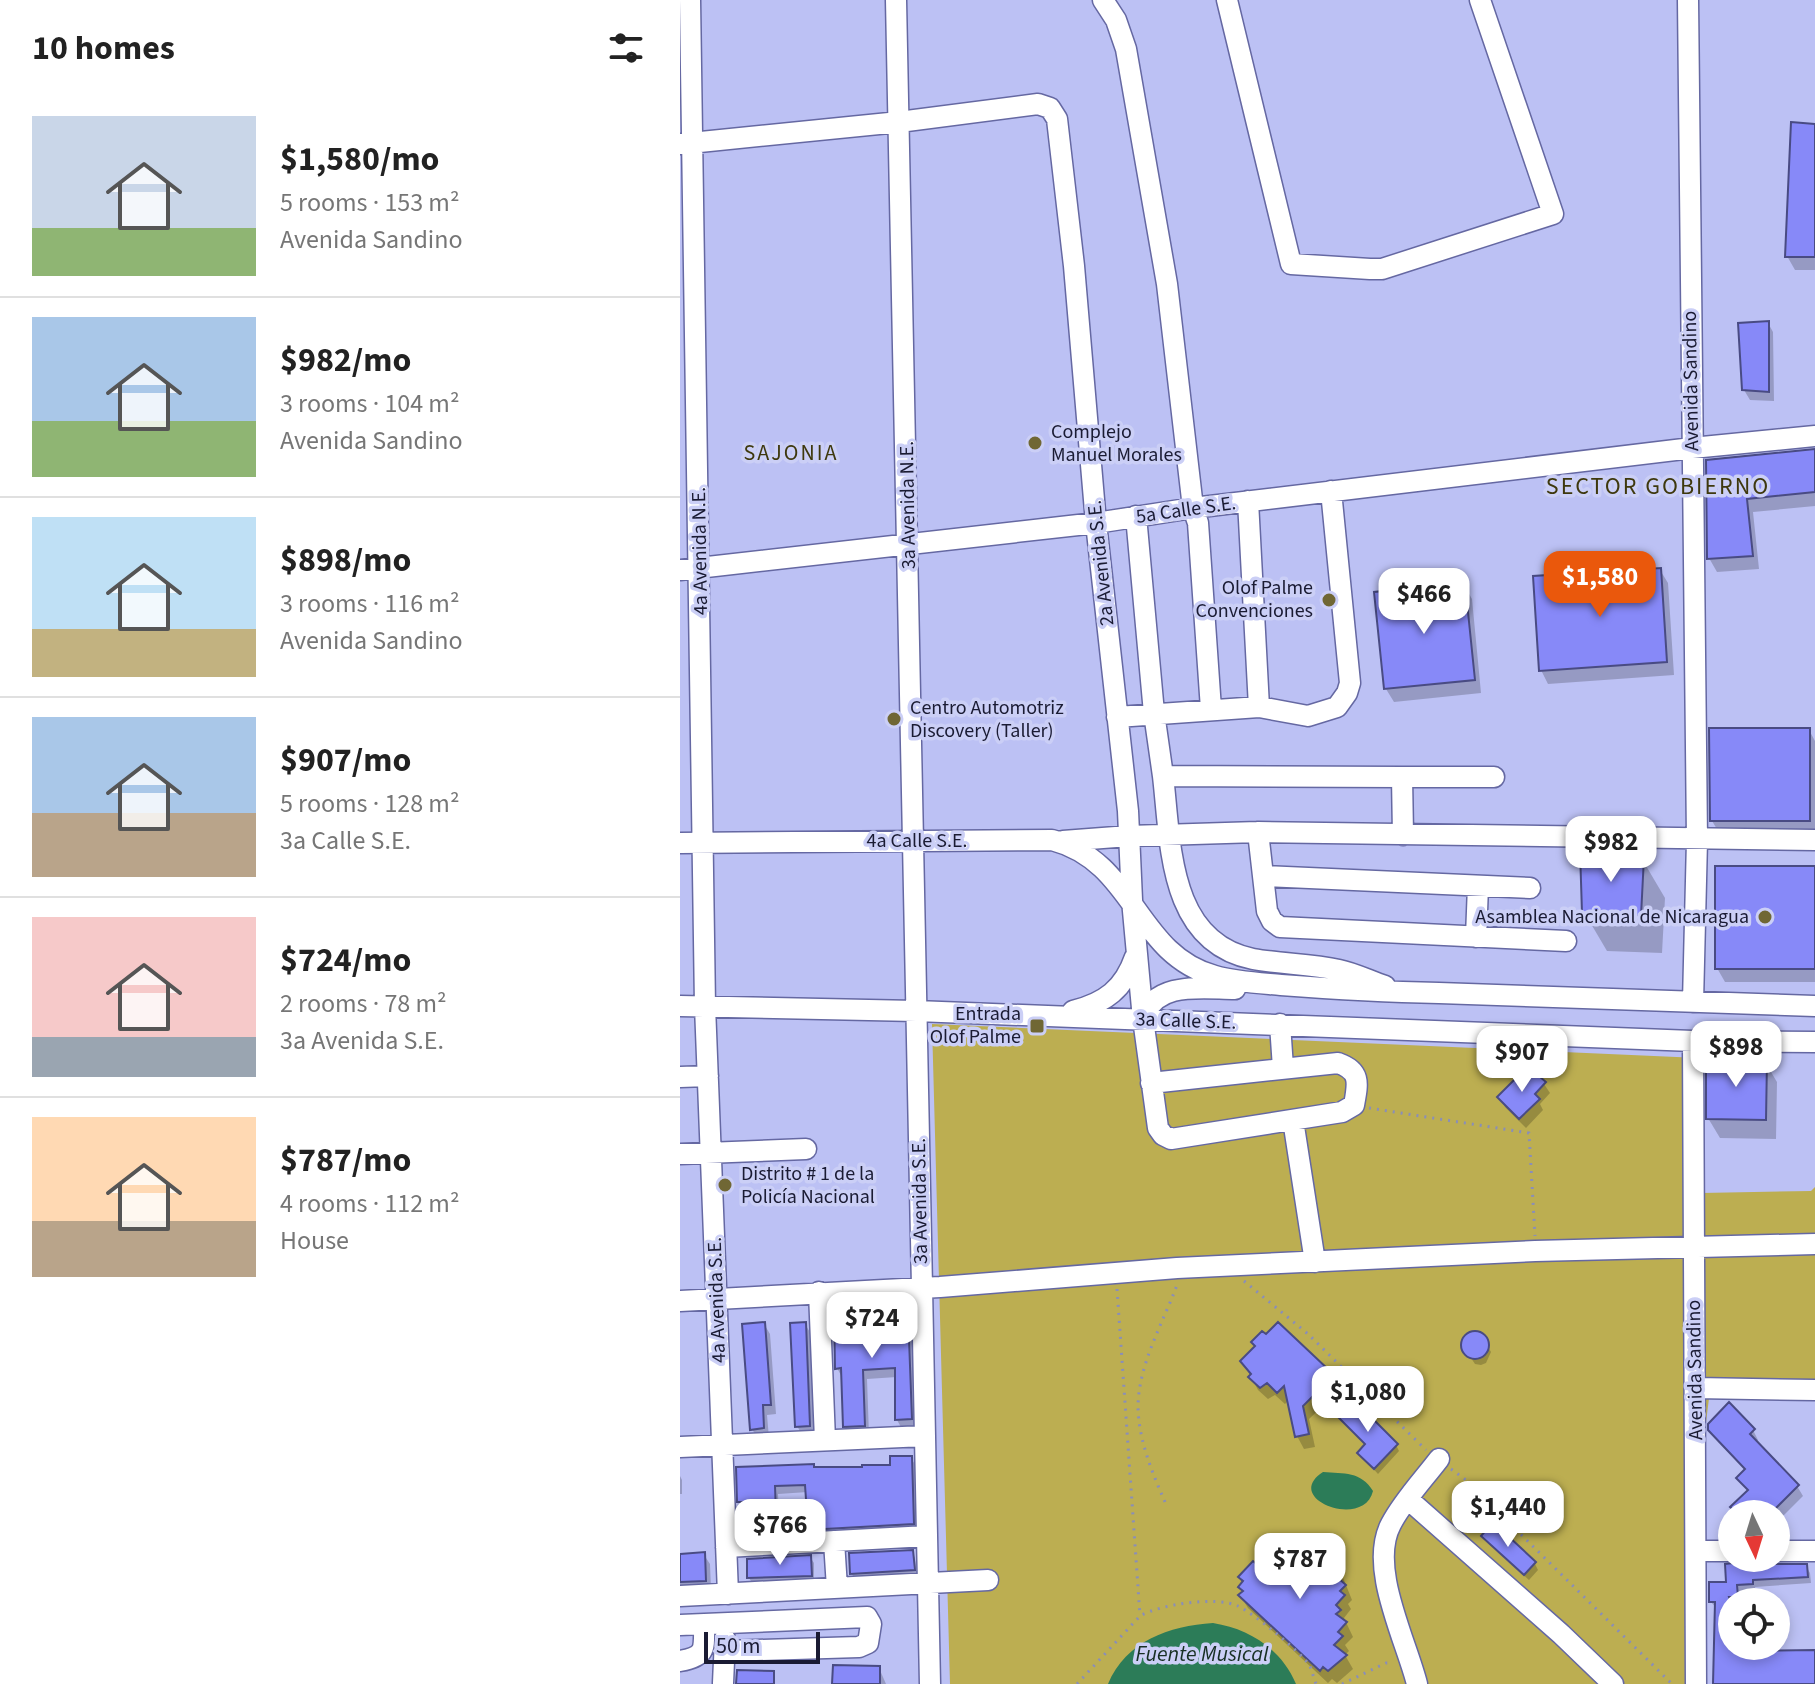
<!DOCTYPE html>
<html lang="en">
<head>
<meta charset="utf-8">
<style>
	:root { --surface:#fff; --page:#f6f6f6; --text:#222; --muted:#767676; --line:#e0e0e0; --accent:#ea580c }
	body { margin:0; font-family:"Source Sans 3",sans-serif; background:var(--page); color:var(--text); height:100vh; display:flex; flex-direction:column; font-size:30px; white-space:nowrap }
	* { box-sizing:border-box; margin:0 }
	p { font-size:26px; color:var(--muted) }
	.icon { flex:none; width:44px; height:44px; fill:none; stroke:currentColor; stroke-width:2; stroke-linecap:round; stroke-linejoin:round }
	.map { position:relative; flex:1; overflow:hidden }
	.sheet { display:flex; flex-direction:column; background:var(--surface); width:680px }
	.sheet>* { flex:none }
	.needle { width:52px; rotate:176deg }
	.controls { position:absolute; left:1038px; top:1500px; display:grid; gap:16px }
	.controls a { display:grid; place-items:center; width:72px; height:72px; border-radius:50%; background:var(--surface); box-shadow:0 4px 12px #0003; font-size:40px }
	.scale { position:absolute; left:24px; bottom:20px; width:116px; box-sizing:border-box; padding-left:8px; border:4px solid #1a1b33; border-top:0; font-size:22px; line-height:28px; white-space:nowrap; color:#1a1b33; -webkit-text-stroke:6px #cbcff6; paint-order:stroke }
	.price { position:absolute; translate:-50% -68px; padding:0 18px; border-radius:16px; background:#fff; color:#222; font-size:26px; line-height:52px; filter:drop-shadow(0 2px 4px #0008) }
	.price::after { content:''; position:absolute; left:50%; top:48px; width:24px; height:18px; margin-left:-12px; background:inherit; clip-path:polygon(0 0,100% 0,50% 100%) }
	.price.on { background:var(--accent); color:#fff }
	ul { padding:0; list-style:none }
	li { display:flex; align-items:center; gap:24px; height:200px; padding:0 32px }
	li+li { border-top:2px solid var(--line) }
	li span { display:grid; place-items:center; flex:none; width:224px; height:160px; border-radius:0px; color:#555 }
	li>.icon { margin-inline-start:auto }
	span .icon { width:96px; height:96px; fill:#fffc; stroke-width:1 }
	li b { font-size:34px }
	h2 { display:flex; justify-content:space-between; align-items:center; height:96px; padding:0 32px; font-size:34px }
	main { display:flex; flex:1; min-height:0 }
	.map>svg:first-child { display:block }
</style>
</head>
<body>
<main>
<section class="sheet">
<h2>10 homes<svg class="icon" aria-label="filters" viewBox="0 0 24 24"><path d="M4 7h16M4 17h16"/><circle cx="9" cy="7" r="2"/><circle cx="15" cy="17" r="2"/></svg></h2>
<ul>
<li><span style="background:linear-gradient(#c9d6e8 70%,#8fb573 0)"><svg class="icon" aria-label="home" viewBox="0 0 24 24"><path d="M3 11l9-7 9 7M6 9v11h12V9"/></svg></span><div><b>$1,580/mo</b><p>5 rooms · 153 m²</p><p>Avenida Sandino</p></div></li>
<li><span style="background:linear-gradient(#a9c7e8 65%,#8fb573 0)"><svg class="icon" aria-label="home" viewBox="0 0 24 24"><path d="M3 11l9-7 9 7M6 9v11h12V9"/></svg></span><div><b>$982/mo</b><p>3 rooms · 104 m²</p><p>Avenida Sandino</p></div></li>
<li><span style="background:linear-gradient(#bfe0f5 70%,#c2b280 0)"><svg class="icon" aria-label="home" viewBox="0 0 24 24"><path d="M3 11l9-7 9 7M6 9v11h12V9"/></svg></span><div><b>$898/mo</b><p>3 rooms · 116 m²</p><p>Avenida Sandino</p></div></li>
<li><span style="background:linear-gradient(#a9c7e8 60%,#b9a48a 0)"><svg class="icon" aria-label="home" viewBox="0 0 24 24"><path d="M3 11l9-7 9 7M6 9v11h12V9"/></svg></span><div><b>$907/mo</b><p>5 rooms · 128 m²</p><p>3a Calle S.E.</p></div></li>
<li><span style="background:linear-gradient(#f6c9c9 75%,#9aa5b1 0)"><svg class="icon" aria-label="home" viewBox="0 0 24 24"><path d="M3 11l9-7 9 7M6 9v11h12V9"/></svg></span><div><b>$724/mo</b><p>2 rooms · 78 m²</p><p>3a Avenida S.E.</p></div></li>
<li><span style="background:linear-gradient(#ffd9b3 65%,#b9a48a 0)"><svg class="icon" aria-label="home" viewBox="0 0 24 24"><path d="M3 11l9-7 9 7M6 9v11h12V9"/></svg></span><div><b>$787/mo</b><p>4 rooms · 112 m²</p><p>House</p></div></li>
</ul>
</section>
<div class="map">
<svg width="1135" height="1684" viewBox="0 0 1135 1684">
	<rect width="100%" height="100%" fill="#bcc1f4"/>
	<path fill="#bcae51" d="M252 1024 1019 1058 1021 1193 1131 1191 1135 1187V1379L1120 1380V1385L1031 1382 1010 1552 1021 1684H270Z"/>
	<path fill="#2c7c58" d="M643 1472C664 1474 681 1471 693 1491 684 1530 601 1499 643 1472Z
		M533 1623C570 1629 601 1649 616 1684H428C446 1641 489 1626 533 1623Z"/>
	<path fill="#0003" fill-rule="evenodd" d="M1135 126V270H1115L1107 256Z
		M1088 323 1093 332 1094 401 1070 400 1064 390Z
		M1135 451V506L1073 512 1079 569 1037 572 1029 558 1028 462Z
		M980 570 988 583 994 675 868 684 861 670Z
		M784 585 792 599 801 693 714 702 706 689Z
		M1129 730 1135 741V834H1040L1032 821Z
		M962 859 985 898 982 953 927 951 904 912Z
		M1135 868V982H1045L1037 968Z
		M1085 1062 1097 1082 1096 1139 1040 1138 1028 1118Z
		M864 1084 870 1093 860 1104 863 1110 846 1128 825 1107 820 1097 840 1087Z
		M178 1310 184 1324 214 1321 227 1314 233 1324 236 1428 222 1429 217 1420V1377L187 1379 189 1435 171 1436 165 1426 163 1379 157 1368Z
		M84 1324 90 1334 96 1414 87 1415 89 1438 78 1439 72 1429Z
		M125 1324 131 1334 134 1436H123L117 1426Z
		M795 1333 801 1334 811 1352 806 1363 801 1365 795 1364 783 1346 788 1335Z
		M563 1361 648 1372 655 1385 644 1396 647 1402 629 1419 635 1447 624 1449 617 1436 609 1400 605 1404 595 1395 588 1399 578 1390Z
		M660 1417 716 1445 719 1451 698 1474 679 1453 687 1446Z
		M1030 1429 1073 1430 1078 1440 1075 1443 1117 1486 1123 1496 1097 1522 1096 1514H1057L1053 1508 1069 1492 1059 1478 1066 1471 1036 1439Z
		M231 1458 236 1466 237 1531 78 1540 73 1532 71 1509H64L59 1501 58 1469 212 1467ZM128 1492 130 1516H99L98 1494Z
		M0 1476 2 1480V1494H0Z
		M813 1525 855 1564 858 1570 849 1580 807 1542 803 1536Z
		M232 1552 235 1558 237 1576 175 1580 172 1574Z
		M624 1554 657 1560 664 1573 662 1575 672 1600 668 1604 671 1609 664 1618 673 1637 665 1645 669 1651 665 1655 673 1669 657 1683 652 1679 648 1683 568 1608 560 1595 564 1592 560 1578 579 1567Z
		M24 1555 30 1564 31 1590 0 1591V1556Z
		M130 1557 134 1563V1582L73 1584 69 1578Z
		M1096 1566H1126L1130 1573 1131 1583 1075 1587 1076 1591H1060V1602L1051 1604 1052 1646H1064V1653L1135 1652V1684H1035L1037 1609 1031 1602 1048 1584Z
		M199 1668 206 1684H154Z"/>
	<path fill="#8789f8" stroke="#494b83" stroke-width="2" fill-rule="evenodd" d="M1111 122 1135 124V257H1105Z
		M1089 321V392L1062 390 1058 323Z
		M1135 449V492L1067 499 1073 556 1027 559 1026 460Z
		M981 568 987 662 859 671 853 576Z
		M785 583 795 680 704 689 694 592Z
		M1029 728H1130V821H1030Z
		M900 850 964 857 961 916 902 913Z
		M1035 866H1135V969H1035Z
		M1026 1058 1087 1060 1086 1120 1026 1119Z
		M852 1070 866 1082 855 1094 860 1099 839 1119 817 1097 836 1078 840 1084Z
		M179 1308 180 1322 212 1319V1313L228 1312 232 1419 215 1420V1368L183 1370 185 1426 163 1427 161 1368 155 1369 154 1310Z
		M85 1322 91 1405H83L84 1428 70 1430 62 1324Z
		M126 1322 130 1426 115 1427 110 1323Z
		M598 1322 650 1371 637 1384 641 1388 623 1406 629 1434 615 1437 604 1386 597 1393 587 1383 580 1388 568 1377 571 1374 560 1361 575 1346 571 1342 582 1331 586 1334Z
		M781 1345a14 14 0 1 1 28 0a14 14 0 1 1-28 0Z
		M674 1400 718 1444 694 1469 677 1453 685 1444 657 1416Z
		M1049 1402 1075 1429 1070 1434 1119 1485 1090 1514 1082 1505 1071 1514H1058L1050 1507 1068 1490 1056 1478 1065 1469 1028 1430V1424Z
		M210 1456H232L234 1524 71 1533 69 1502H57L56 1467 134 1464V1467H182V1465H210ZM125 1485 127 1514H96L95 1486Z
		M813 1522 856 1562 844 1575 801 1536Z
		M616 1544 624 1551 631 1544 641 1554 646 1548 658 1559 652 1564 663 1573 658 1578 666 1585 660 1591 665 1595 656 1605 661 1610 656 1614 667 1622 658 1632 663 1636 654 1645 667 1655 648 1671 643 1667 640 1671 558 1595 563 1591 558 1587 563 1581 558 1577 573 1561 578 1565 585 1557 589 1561 599 1552 603 1556Z
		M233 1550 235 1570 170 1574 169 1553Z
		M25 1552 26 1581 0 1582V1554Z
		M131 1555 132 1576 67 1578V1559Z
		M1086 1559 1096 1564H1127L1128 1577 1073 1580V1584L1057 1585 1058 1597H1049L1052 1608V1646H1062V1651L1135 1650V1684H1033L1035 1602H1029V1582H1046L1045 1564Z
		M153 1665 200 1666V1684H152Z
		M57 1670 94 1671V1684H56Z"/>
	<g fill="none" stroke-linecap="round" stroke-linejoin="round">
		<defs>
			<path id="minor" d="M10 0 25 1006 48 1594
				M216 0 250 1684
				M423 0 436 20 446 49 487 284 513 508 518 523 531 709
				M547 0 611 264 690 269H702L873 214 800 0
				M1008 0 1017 840 1013 1002
				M0 144 219 122 358 104 370 108 377 119 394 266 416 523 448 811 452 900 463 1019 478 1128 483 1135 491 1139 662 1112 674 1105C678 1083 681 1071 658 1063L471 1083
				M568 501 579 707
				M456 516 474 713 483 776 722 777 723 835
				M0 570 416 523 513 508 1012 448 1135 436
				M437 717 579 707 628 716 657 707 667 693 670 683 651 491
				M483 776C491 844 488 942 573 959 601 964 630 964 659 970 674 973 690 981 705 986
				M722 777H814
				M578 832 587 911 592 921 600 927 886 941
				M383 841 449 836 578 832 1135 840
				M0 843 372 840C456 862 455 954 535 976 556 982 579 983 601 985 653 989 706 992 759 993 884 997 1010 1002 1135 1006
				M583 876 850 888
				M796 937 798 886
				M0 1006 236 1011 1013 1041 1135 1042
				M393 1011C425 1003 444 989 455 957
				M463 1019C475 980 523 989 555 989
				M600 1024 603 1068
				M1013 1041 1016 1684
				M0 1077 28 1076
				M613 1120 635 1262
				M0 1154 126 1149
				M139 1292 145 1440
				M0 1301 260 1287 497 1268 855 1251 1135 1244
				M1016 1388 1135 1390
				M0 1447 245 1436
				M729 1500 881 1634 933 1684
				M154 1541 157 1588
				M46 1547 247 1536
				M1016 1551H1052
				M1096 1551H1135
				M0 1596 308 1580
				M0 1625 187 1617 191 1624 188 1643 179 1647 45 1651
				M0 1661C27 1656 24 1649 24 1624
				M43 1683 45 1639
				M737 1684C726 1640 688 1567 711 1524 723 1501 743 1480 759 1459"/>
		</defs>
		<use href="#minor" stroke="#6568a2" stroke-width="23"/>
		<path stroke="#8a8eb8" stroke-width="3" stroke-dasharray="2 6" stroke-linecap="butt" d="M689 1108 849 1133 855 1236
			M564 1281 628 1334 746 1450
			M437 1289 460 1616
			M771 1469 786 1480 992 1684
			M485 1502C472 1472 459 1441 458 1408 458 1365 483 1323 497 1285
			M397 1684 460 1616C481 1604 536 1596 558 1606 572 1612 623 1654 630 1666 632 1672 634 1678 636 1684
			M662 1684 706 1663H713"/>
		<use href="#minor" stroke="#fff" stroke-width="20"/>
	</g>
	<g fill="#706734" stroke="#cbcff6" stroke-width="3">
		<circle cx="355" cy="443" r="8"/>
		<circle cx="649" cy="600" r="8"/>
		<circle cx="214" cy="719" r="8"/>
		<circle cx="1085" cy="917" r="8"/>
		<rect x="349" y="1018" width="16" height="16" rx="4"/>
		<circle cx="45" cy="1185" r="8"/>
	</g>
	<g text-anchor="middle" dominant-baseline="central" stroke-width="7" stroke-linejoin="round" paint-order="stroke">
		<g font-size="20" fill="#1a1b33" stroke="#cbcff6">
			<text transform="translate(1011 381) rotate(-91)">Avenida Sandino</text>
			<text transform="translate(228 505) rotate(-91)">3a Avenida N.E.</text>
			<text transform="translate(506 510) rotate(-8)">5a Calle S.E.</text>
			<text transform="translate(20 551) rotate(-91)">4a Avenida N.E.</text>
			<text transform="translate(421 563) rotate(-96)">2a Avenida S.E.</text>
			<text x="237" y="841">4a Calle S.E.</text>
			<text transform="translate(506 1021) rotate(2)">3a Calle S.E.</text>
			<text transform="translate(240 1201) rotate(-91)">3a Avenida S.E.</text>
			<text transform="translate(37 1300) rotate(-92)">4a Avenida S.E.</text>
			<text transform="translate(1015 1370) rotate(-91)">Avenida Sandino</text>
		</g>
		<g font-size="20" fill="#1a1b33" stroke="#cbcff6" text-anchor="start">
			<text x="371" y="432">Complejo<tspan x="371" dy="23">Manuel Morales</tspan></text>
			<text x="633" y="588" text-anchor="end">Olof Palme<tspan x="633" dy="23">Convenciones</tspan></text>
			<text x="230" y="708">Centro Automotriz<tspan x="230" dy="23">Discovery (Taller)</tspan></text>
			<text x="1069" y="917" text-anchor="end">Asamblea Nacional de Nicaragua</text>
			<text x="341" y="1014" text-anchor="end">Entrada<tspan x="341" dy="23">Olof Palme</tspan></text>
			<text x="61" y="1174">Distrito # 1 de la<tspan x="61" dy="23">Policía Nacional</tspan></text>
		</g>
		<g font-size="22" letter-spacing="2" fill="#3e380d" stroke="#cbcff6">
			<text x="111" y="453">SAJONIA</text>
		</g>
		<g font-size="22" font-style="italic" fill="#183024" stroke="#cbcff6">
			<text x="522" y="1654">Fuente Musical</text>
		</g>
		<g font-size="24" letter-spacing="2" fill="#3e380d" stroke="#cbcff6">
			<text x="978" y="486">SECTOR GOBIERNO</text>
		</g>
	</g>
</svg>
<div class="controls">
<a><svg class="needle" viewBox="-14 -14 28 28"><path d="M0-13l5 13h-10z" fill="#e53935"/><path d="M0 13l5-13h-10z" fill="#767676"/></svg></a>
<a><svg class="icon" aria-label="locate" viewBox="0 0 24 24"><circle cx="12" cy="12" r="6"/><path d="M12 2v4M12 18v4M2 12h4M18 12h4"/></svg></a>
</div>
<div class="scale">50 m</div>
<b class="price on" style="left:920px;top:619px">$1,580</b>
<b class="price" style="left:744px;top:636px">$466</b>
<b class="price" style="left:931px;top:884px">$982</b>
<b class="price" style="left:1056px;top:1089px">$898</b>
<b class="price" style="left:842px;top:1094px">$907</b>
<b class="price" style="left:192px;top:1360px">$724</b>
<b class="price" style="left:688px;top:1434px">$1,080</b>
<b class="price" style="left:828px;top:1549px">$1,440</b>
<b class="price" style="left:100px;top:1567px">$766</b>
<b class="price" style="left:620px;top:1601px">$787</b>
</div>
</main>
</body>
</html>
